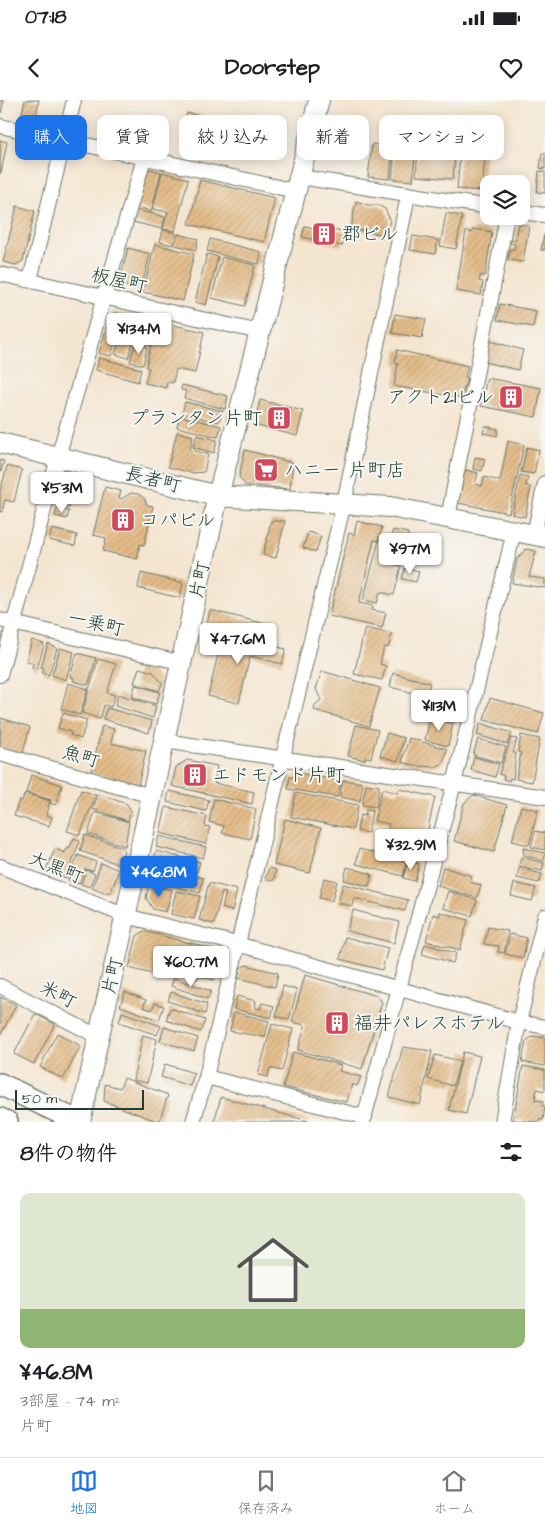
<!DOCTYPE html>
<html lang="ja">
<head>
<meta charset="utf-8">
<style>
	:root { --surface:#fff; --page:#f2f2f2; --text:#202124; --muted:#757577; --line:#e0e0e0; --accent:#1a73e8 }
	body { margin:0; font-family:"Architects Daughter","Klee One",sans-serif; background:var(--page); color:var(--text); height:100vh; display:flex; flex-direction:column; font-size:19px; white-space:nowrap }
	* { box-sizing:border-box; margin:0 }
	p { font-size:16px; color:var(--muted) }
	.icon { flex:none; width:28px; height:28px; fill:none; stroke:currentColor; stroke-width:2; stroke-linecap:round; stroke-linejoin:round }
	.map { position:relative; height:1022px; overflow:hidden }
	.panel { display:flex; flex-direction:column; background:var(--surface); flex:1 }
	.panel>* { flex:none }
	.hud { position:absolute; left:15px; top:15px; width:515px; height:45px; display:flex; gap:10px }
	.controls { position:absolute; left:480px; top:75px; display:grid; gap:10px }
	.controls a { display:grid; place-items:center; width:50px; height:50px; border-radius:10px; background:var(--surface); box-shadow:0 2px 12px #0003; font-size:25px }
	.scale { position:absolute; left:15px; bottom:12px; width:129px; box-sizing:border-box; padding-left:5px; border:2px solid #1f3d34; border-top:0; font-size:14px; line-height:18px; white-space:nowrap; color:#1f3d34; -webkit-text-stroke:4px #f6f6f2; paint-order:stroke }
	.price { position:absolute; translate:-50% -42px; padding:0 11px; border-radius:5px; background:#fff; color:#222; font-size:16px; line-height:32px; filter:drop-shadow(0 1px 2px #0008) }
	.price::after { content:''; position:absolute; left:50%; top:30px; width:15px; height:11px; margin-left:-8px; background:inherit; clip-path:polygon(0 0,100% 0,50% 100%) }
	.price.on { background:var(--accent); color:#fff }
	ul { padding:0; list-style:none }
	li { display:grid; align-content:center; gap:10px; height:265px; padding:0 20px }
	li span { display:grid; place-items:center; height:155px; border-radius:10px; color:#555 }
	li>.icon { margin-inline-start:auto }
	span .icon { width:90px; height:90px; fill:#fffc; stroke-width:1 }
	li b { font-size:21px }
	h2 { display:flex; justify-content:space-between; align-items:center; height:60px; padding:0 20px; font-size:21px }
	.tag { padding:0 18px; border-radius:10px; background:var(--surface); box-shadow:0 2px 12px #0003; font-size:18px; line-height:45px }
	.tag.on { background:var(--accent); color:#fff }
	.status { display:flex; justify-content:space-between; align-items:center; height:35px; padding:0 25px; background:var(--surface); direction:ltr }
	.status svg { height:14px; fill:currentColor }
	header { display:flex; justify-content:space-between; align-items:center; height:65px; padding:0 20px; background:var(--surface); font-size:22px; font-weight:700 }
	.dock { display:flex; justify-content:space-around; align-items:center; height:70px; border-top:1px solid var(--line); background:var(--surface); font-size:14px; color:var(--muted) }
	.dock a { display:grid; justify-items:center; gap:2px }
	.dock .on { color:var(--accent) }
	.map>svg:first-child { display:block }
</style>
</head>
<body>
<div class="status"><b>07:18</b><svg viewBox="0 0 49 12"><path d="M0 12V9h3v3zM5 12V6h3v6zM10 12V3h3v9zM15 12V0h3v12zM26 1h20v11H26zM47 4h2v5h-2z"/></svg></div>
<header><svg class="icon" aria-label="back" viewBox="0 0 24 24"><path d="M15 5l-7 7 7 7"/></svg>Doorstep<svg class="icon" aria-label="heart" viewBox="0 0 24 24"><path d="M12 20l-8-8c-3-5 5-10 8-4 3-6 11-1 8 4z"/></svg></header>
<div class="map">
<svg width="545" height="1022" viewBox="0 0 545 1022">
	<defs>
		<pattern id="building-hatch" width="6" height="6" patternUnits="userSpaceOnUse" patternTransform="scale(1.25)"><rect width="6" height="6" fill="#e4bc89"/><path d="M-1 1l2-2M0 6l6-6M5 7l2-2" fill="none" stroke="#c3a277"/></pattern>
	</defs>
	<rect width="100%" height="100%" fill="#f6f6f2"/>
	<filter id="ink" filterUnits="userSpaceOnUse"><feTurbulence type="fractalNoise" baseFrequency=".02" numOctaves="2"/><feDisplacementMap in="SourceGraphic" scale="10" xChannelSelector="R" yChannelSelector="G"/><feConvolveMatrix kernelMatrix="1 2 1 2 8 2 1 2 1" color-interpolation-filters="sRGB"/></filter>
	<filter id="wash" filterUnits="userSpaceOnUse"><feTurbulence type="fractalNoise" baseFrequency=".0096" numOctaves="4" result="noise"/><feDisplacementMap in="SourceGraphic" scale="20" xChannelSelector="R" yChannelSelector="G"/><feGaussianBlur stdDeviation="1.12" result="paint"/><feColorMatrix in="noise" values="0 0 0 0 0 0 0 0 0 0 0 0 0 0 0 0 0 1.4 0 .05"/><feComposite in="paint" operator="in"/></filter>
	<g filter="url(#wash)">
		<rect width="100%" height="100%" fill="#f4e5d0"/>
		<g id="blocks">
			<path fill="url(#building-hatch)" d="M0 0H4L1 13 0 12Z
				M25 0H39L35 21 21 18Z
				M187 13 202 16 196 45 181 43Z
				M396 39 416 41 413 81 392 79Z
				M419 39 456 42 453 79 416 76Z
				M0 40 7 42 1 73H0Z
				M372 44 393 47 390 79 368 77Z
				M461 44 486 46 482 91 457 89Z
				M542 53H545V69L540 68Z
				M150 69 161 72 151 112 137 106 145 73Z
				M539 71 545 72V93L537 92Z
				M162 72 188 79 175 131 163 129 168 112 153 109Z
				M200 80 275 98 264 142 189 124Z
				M356 101 368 105H378L385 109 390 120 386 135 351 129Z
				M17 106 35 111 23 161 16 165 3 162Z
				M136 110 165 117 162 129 133 122Z
				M446 113 462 116 456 149 440 146Z
				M518 124 529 126 523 162 508 160 510 149H514L515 144 510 143V140L515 141Z
				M305 126 332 132 333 129 346 132 342 146 302 137Z
				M473 129 492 132 485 176 481 175 479 181 483 182 481 195 456 191 466 131 472 133Z
				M163 130 176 133 173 145 160 142Z
				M178 134 198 139 196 150 175 145Z
				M544 135H545V150H541Z
				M413 136 438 140 435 154 410 150Z
				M210 139 261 152 259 164 207 151Z
				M155 144 194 154 183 201 143 192Z
				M128 148 150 154 141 190 119 184Z
				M207 154 218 157 206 205 195 202Z
				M222 157 255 165 245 206 212 198Z
				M500 204 536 211 533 227 497 220Z
				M114 213 123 215 111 256 99 253 110 216Z
				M395 214 426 219 422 238 392 233Z
				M141 218 153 220 148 245 143 244 145 238 136 237Z
				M156 221 204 232 195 273 176 269 173 283 167 282 166 288 145 283 149 268 146 267Z
				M123 227 136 231 128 258 115 254Z
				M490 241 523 250 518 270 484 262Z
				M135 244 147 247 143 265 130 262Z
				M397 250 468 266 465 277 467 278 461 298 394 286 398 264 395 263Z
				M99 258 141 269 138 282 96 270Z
				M487 278 541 288 536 317 481 306Z
				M182 285 228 296 225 309 184 298 186 291 181 290Z
				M260 300 303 311 297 336 254 325Z
				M185 302 223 311 220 319 218 322 182 313Z
				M180 316 221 326 218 337 177 327Z
				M485 326 498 329 497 336 483 333Z
				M177 332 193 336 190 350 208 354 204 372 192 373 168 367Z
				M197 335 217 340 214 353 193 347Z
				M508 341 524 345 509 413 458 403 465 370 478 373 475 384 482 386 484 377 500 381Z
				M527 347 539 350 534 374 521 372Z
				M245 350 293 363 290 389 245 385 239 377Z
				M475 357 485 359 482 371 473 369Z
				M0 360 4 361 1 372H0Z
				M7 366 22 370 14 402 5 400 2 412H0V392Z
				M520 375 528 377 526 386 531 387 525 417 512 414Z
				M71 377 77 379 69 408 58 405 64 383Z
				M105 387 121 391 119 398 121 399 131 393 138 394 144 398 147 405 153 406 144 445 140 444 137 459 103 451 106 438 93 435Z
				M57 408 69 411 67 419 55 416Z
				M271 421H285L276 458 263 455Z
				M357 421 382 427 378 441 374 440 359 503 373 506 372 510 386 513 382 528 329 516 349 433 354 435Z
				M52 429 77 435 75 446 49 440Z
				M393 430 408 433 402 457 399 456 396 465 401 466 394 495 380 492 377 503 363 500 380 437 390 439Z
				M308 432 321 436 316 452 303 448Z
				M526 449 536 451 529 477 545 479V488L512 483 517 459Z
				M405 468 419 471 416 482 402 479Z
				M141 473 183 483 180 498 138 488Z
				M210 510 266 524 263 537 242 532 241 536 206 528Z
				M365 528 392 534 388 548 384 547 380 564 386 566 382 580 354 574Z
				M223 534 286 549 282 564 250 556 239 603 208 596Z
				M32 540 44 544 37 569 32 568 33 563 26 561Z
				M48 544 57 548 49 575 42 573 44 568 41 567Z
				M60 548 74 552 66 580 52 575Z
				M77 553 96 558 88 585 73 581 74 578 70 577Z
				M98 559 116 564 107 593 115 595 111 607 104 605 100 619 82 613Z
				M139 568 153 572 162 583 159 591 134 583Z
				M322 571 380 588 369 626 314 610 315 605 321 600 316 589Z
				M393 573 430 583 426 596 390 587Z
				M68 583 88 589 80 615 61 609Z
				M135 585 160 592 156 604 132 597Z
				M118 594 156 606 153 618 115 606Z
				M419 596 458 607 455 622 415 612Z
				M490 598 544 613 538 634 484 620Z
				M107 608 152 621 149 633 103 619Z
				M63 613 87 620 81 639 70 635 71 632 58 628Z
				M1 618 30 627 22 655 0 647Z
				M430 618 453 624 448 646 425 640Z
				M480 623 512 633 507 644 477 635Z
				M356 625 378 630 371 658 365 657V660L348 656Z
				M102 626 114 629 111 643 146 651 138 685 91 673Z
				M387 633 404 638 398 661 380 656Z
				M521 635 540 639 532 682 516 679 521 653 518 652Z
				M409 638 447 649 443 663 436 667 417 666 402 662Z
				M511 638 517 639 513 653H516L513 679 510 678 509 681 503 679 504 676 499 674Z
				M478 639 506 647 501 663 473 655Z
				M474 657 499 664 495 677 471 670Z
				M187 660 217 666 214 683 254 692 252 704 172 686 176 667Z
				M297 673 341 681 338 697 288 689 290 677 296 678Z
				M31 675 62 685 56 705 50 703 51 700 26 693Z
				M343 680 363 683 360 701 340 697Z
				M366 684 379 686 376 707 362 705Z
				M382 689 398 693 399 689 435 697 424 746 386 737 389 724 374 721Z
				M81 690 96 695 80 735 67 731Z
				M169 691 209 700 206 711 167 702Z
				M25 693 50 701 46 715 52 717 49 726 14 716 19 700 22 701Z
				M296 693 358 705 353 729 291 717Z
				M98 694 127 704 131 711 128 721 93 709Z
				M473 695 507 705 494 752 454 741 464 703Z
				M214 699 256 709 250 739 222 733 224 726 209 722Z
				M521 706 538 710 529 745 512 741Z
				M166 707 207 716 205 726 210 727 206 744 160 733Z
				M366 710 372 711 368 733 357 731 360 715 365 716Z
				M95 712 129 722 125 746 88 734Z
				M285 719 321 728 310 773 274 765Z
				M535 731 545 733V750L531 747Z
				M85 735 124 748 121 765 80 751Z
				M159 736 206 747 203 758 156 747Z
				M74 738 80 741 66 778 46 770 55 749 65 753 67 748 69 749Z
				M523 748 545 753 544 761 524 755Z
				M359 749 407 761 403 776 356 764Z
				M156 751 200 762 197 772 154 761Z
				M78 755 96 762 93 771 85 769 79 784 68 780Z
				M521 757 544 763 542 771 519 766Z
				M408 761 419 764 415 781 403 778Z
				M101 763 119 770 111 792 104 793 92 788Z
				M153 766 203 778 200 793 150 780Z
				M347 767 372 774 369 786 344 780Z
				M443 767 472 776 470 782 481 785 477 798 438 786Z
				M269 768 276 770 273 781 265 779Z
				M519 768 542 774 539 783 517 778Z
				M86 770 95 774 89 787 81 784Z
				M324 778 337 781 332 801 319 798Z
				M209 783 237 790 232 811 222 808 226 793 222 792 214 824 199 820Z
				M514 783 536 788 532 801 511 796Z
				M149 784 172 790 166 812 153 809 146 798Z
				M343 784 408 800 405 811 354 798 352 806 338 803Z
				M176 791 200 796 194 819 171 814Z
				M448 791 477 800 472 816 443 808Z
				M353 810 399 822 394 843 347 831Z
				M440 812 468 820 460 850 426 841 433 814 439 816Z
				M488 827 508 831 504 853 498 852 499 846 484 844Z
				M144 831 213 849 220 857 214 880 198 876 197 879 187 877 188 873 158 865 156 875 129 868 137 836Z
				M510 834 527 838 523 858 505 854Z
				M345 837 388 848 382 870 340 859Z
				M425 844 456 853 453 863 422 854Z
				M246 865 278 873 275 887 238 878 240 868Z
				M305 875 377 896 382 902 362 969 298 950 305 925 292 922Z
				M174 878 211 891 208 899 171 886Z
				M283 886 297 890 289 920 276 916Z
				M125 892 146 900 143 907 152 910 155 903 164 906 159 920 120 906Z
				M171 892 207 904 205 914 168 901Z
				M237 896 256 901 255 908 260 909 262 903 274 906 271 918 234 909Z
				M0 897 16 905 0 936Z
				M170 908 205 920 201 932 166 920Z
				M122 912 161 926 157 935 119 922Z
				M234 912 269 921 265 937 230 931Z
				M35 914 55 924 34 964 14 954Z
				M272 924 293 929 282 971 270 968 268 977 258 975Z
				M164 927 198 938 194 951 160 941Z
				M57 933 81 946 63 979 40 967Z
				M143 935 157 939 147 983 133 980Z
				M534 936 545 938V966L522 962 526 941Z
				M403 947 432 951 420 1005 389 997Z
				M293 952 341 965 339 971 361 977 357 986 352 984 347 1002 283 987Z
				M463 952 480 956 466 1014 449 1010Z
				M435 955 460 961 453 986 428 979Z
				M165 964 194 973 190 986 161 977Z
				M523 966 545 970V991L537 989 535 1000 543 1001 542 1006H545L543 1020 539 1019V1022L513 1020Z
				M124 978 168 995 159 1022 104 1001 105 984 120 988Z
				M221 997 308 1021V1022H214Z"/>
		</g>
	</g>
	<g filter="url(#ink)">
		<use href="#blocks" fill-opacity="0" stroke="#6a786b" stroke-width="1"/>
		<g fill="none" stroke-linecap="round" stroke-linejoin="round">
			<defs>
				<path id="street" d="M0 26 296 91
					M300 77 489 107
					M521 112 545 115
					M0 174 260 232
					M30 180 74 0
					M448 418 507 116
					M534 434 545 383
					M0 520 183 563
					M0 575 58 357 144 58
					M164 641 545 697
					M0 654 152 696
					M0 766 126 816 237 844 519 922 545 927
					M0 886 99 937
					M206 977 365 1017
					M193 1022 206 977 344 403 408 96
					M363 1022 454 684 514 431
					M502 1022 519 922 545 816"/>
				<path id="secondary" d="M0 343 218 396 390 407 545 437
					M80 1022 218 396 319 0"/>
				<path id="primary" d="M0 984 79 1022
					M0 1019 7 1022"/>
			</defs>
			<use href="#street" stroke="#6a786b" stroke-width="16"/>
			<use href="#secondary" stroke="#6a786b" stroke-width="22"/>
			<use href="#primary" stroke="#6a786b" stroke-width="24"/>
			<use href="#street" stroke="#fff" stroke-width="14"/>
			<use href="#secondary" stroke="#fff" stroke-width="20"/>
			<use href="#primary" stroke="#fff" stroke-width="21"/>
		</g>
	</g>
	<defs>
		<symbol id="building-square" viewBox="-11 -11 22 22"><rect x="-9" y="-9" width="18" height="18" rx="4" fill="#d1495b" stroke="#f6f6f2"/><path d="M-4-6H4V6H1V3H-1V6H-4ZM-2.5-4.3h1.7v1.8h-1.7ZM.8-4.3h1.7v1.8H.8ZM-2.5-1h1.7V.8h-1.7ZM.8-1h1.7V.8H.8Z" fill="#fff"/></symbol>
		<symbol id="supermarket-square" viewBox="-11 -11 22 22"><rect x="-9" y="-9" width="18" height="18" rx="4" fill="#d1495b" stroke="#f6f6f2"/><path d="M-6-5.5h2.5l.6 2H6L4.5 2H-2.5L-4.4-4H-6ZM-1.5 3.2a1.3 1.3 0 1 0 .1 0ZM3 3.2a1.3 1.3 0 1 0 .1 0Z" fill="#fff"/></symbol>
	</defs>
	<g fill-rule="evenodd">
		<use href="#building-square" x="310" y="120" width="28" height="28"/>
		<use href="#building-square" x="497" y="283" width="28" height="28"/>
		<use href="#building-square" x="265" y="304" width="28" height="28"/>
		<use href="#supermarket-square" x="252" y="356" width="28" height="28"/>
		<use href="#building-square" x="109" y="406" width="28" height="28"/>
		<use href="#building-square" x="181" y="661" width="28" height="28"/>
		<use href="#building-square" x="323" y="909" width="28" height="28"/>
	</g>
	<g text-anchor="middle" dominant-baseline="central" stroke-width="4" stroke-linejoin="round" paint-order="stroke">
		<g font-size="19" fill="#1f3d34" stroke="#f6f6f2" text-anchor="start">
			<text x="342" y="134">郡ビル</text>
			<text x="494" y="297" text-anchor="end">アクト21ビル</text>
			<text x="262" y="318" text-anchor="end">プランタン片町</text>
			<text x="284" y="370">ハニー 片町店</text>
			<text x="140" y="420">コパビル</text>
			<text x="212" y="675">エドモンド片町</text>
			<text x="354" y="923">福井パレスホテル</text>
		</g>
		<g font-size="19" fill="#1f3d34" stroke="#f6f6f2">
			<text transform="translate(119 181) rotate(13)">板屋町</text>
			<text transform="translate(153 380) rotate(14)">長者町</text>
			<text transform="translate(200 480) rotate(-78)">片町</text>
			<text transform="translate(96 524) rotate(13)">一乗町</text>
			<text transform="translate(81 657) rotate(16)">魚町</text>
			<text transform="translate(56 768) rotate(22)">大黒町</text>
			<text transform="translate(113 876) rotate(-77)">片町</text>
			<text transform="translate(58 895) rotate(27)">米町</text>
		</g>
	</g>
</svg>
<div class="controls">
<a><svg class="icon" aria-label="layers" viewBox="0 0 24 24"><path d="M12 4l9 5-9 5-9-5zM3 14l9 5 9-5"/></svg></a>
</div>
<div class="scale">50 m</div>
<b class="price" style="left:139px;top:255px">¥134M</b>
<b class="price" style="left:62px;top:414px">¥53M</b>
<b class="price" style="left:410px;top:475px">¥97M</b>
<b class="price" style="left:238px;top:565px">¥47.6M</b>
<b class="price" style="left:439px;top:632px">¥113M</b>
<b class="price" style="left:411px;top:771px">¥32.9M</b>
<b class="price on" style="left:159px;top:798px">¥46.8M</b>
<b class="price" style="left:191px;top:888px">¥60.7M</b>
<div class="hud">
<a class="tag on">購入</a>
<a class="tag">賃貸</a>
<a class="tag">絞り込み</a>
<a class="tag">新着</a>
<a class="tag">マンション</a>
</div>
</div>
<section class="panel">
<h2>8件の物件<svg class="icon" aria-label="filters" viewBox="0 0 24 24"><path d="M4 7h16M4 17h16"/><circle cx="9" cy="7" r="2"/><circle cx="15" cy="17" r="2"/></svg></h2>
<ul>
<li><span style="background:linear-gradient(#dfe7d0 75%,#8fb573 0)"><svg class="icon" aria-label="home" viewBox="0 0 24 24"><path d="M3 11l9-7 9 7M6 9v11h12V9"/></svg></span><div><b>¥46.8M</b><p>3部屋 · 74 m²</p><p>片町</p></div></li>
</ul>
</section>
<nav class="dock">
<a class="on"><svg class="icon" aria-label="map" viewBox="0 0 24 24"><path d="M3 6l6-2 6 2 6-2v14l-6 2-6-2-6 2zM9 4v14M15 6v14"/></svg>地図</a>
<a><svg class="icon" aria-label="saved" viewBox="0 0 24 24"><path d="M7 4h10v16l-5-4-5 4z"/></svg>保存済み</a>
<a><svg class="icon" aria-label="home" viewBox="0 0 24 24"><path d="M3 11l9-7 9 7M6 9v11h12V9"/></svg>ホーム</a>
</nav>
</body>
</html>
